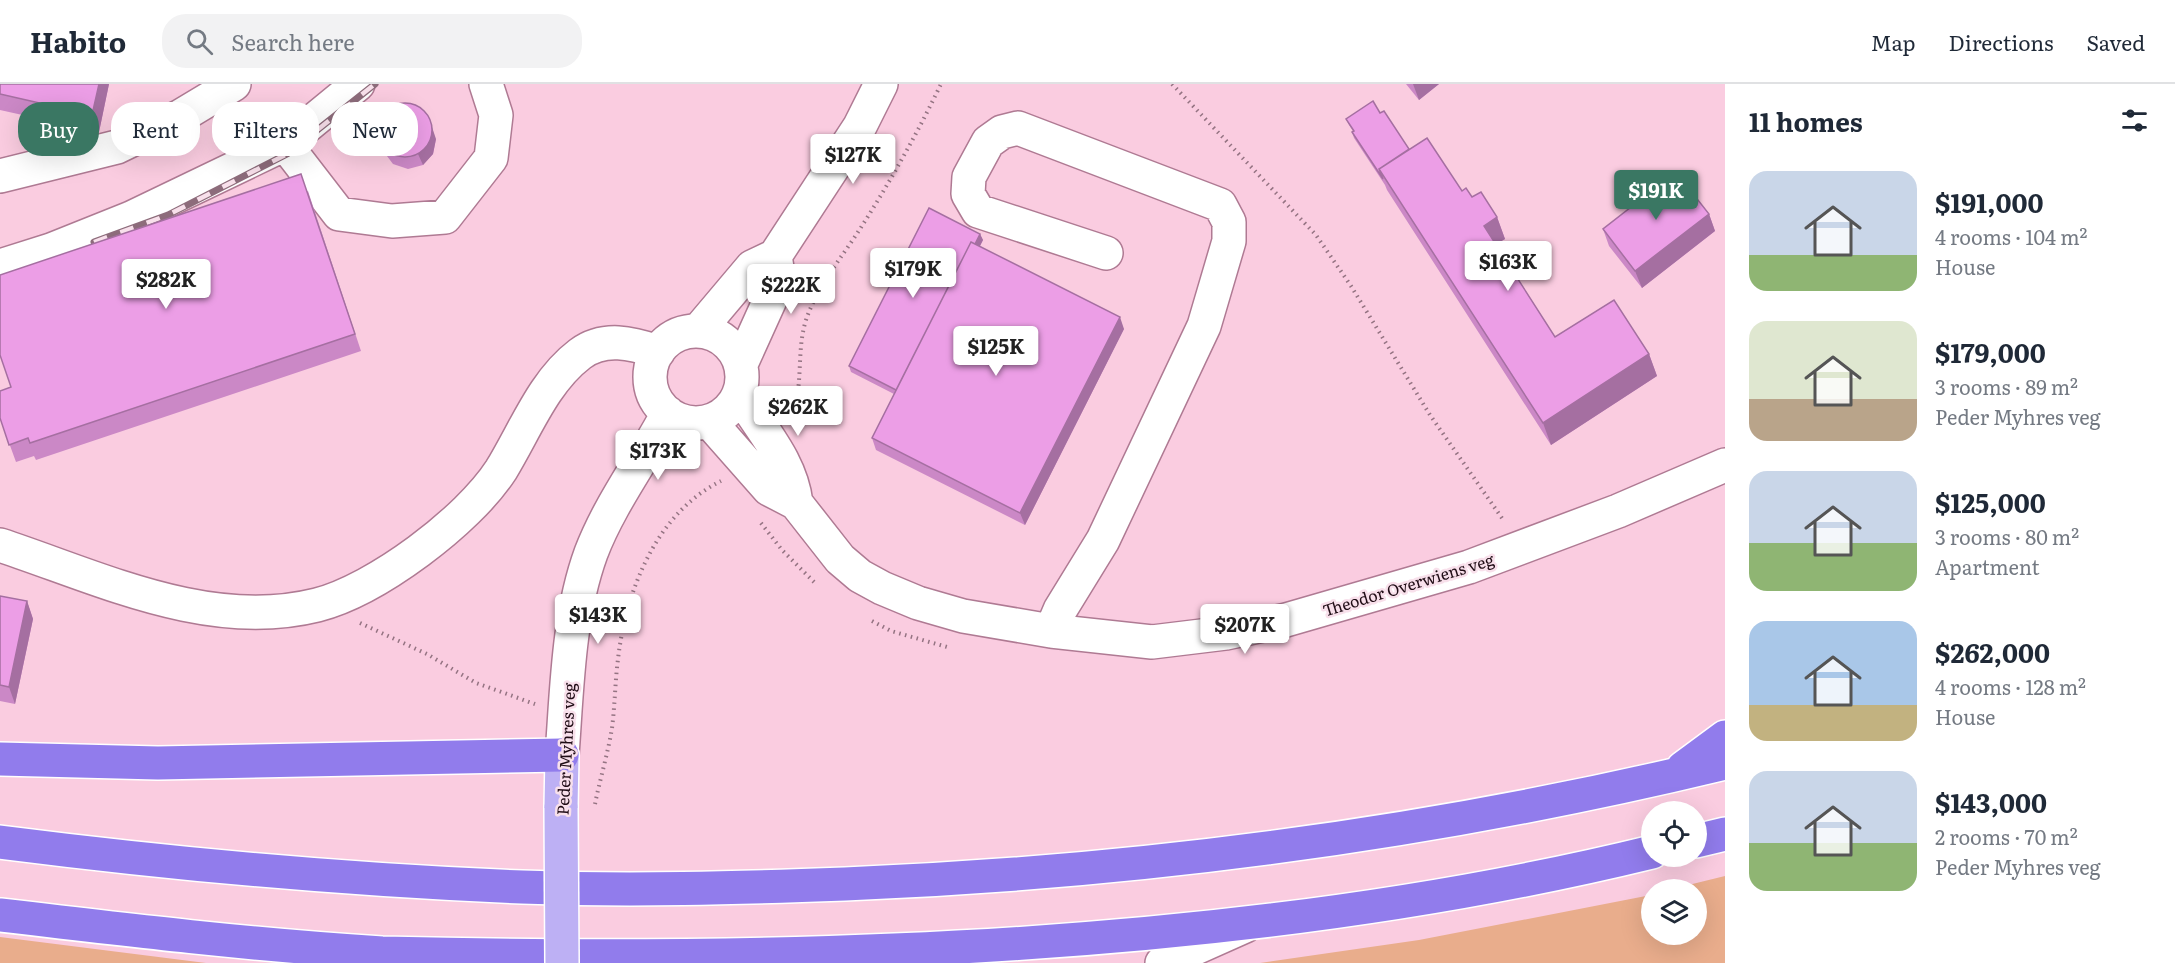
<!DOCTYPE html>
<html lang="en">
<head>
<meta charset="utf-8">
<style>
	:root { --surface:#fff; --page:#f2f2f3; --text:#1f2937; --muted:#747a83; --line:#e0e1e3; --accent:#3a7763 }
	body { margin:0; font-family:Literata,serif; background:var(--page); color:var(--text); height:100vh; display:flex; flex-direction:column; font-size:22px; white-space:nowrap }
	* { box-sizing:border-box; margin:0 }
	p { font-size:20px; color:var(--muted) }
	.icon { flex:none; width:33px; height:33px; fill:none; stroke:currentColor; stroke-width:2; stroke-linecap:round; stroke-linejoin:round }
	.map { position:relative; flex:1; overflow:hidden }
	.details { display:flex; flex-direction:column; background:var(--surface); width:450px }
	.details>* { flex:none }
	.hud { position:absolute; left:18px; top:18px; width:570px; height:54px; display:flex; gap:12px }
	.controls { position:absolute; left:1641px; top:717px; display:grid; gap:12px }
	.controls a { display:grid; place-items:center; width:66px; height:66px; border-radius:50%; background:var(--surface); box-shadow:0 6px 24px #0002; font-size:30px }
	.price { position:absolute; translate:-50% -51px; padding:0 14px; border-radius:6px; background:#fff; color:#222; font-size:20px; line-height:39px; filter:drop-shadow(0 2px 3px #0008) }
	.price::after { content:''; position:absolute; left:50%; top:36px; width:18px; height:14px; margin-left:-9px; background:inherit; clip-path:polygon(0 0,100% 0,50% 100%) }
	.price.selected { background:var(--accent); color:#fff }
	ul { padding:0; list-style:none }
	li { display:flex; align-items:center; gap:18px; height:150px; padding:0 24px }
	li span { display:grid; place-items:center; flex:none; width:168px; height:120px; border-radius:18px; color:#555 }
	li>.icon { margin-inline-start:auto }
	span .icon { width:72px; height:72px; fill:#fffc; stroke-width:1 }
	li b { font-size:26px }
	h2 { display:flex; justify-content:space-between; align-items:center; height:72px; padding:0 24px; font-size:26px }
	.pill { padding:0 21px; border-radius:24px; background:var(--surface); box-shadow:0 6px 24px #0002; font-size:21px; line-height:54px }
	.pill.selected { background:var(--accent); color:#fff }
	header { display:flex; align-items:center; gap:36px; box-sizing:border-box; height:84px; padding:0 30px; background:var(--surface); border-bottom:2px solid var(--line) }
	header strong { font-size:28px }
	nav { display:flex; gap:33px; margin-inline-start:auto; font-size:21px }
	.search { width:420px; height:54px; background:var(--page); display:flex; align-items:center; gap:15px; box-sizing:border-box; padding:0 21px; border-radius:24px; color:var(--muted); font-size:22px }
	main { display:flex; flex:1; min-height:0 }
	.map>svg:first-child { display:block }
</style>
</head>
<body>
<header>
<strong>Habito</strong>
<div class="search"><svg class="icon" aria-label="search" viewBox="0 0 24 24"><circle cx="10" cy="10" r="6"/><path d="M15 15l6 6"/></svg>Search here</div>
<nav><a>Map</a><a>Directions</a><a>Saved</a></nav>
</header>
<main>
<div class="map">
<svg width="1725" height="879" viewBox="0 0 1725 879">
	<rect width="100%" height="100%" fill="#facce0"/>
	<path fill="#e9ad8c" d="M1725 792V879H1260L1419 856 1651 811 1652 850H1696V806L1672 805Z
		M0 853 198 878 206 879H0Z"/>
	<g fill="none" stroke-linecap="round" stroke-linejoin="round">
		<defs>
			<path id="minor" d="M285 60 339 130 392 137 445 133 491 74 496 31 486 0
				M0 92 117 63 181 32 234 0
				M0 182 51 166 131 134 285 60 358 0
				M698 247 752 183 775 172 860 42 881 0
				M650 293a46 46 0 1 1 92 0a46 46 0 1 1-92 0Z
				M741 280 779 196 775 172
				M739 309C760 345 791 376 796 419
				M709 337 769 405 796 419 840 475 860 492 882 504 918 519 963 532 1051 547 1152 558 1226 549 1286 536 1469 483 1618 427 1725 381
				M0 461C100 494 209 548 317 521 376 506 468 437 501 386 525 347 543 298 580 270 604 252 632 259 658 268
				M1051 547 1060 526 1103 456 1204 242 1229 157V138L1220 121 1018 44 1002 48 988 58 969 93 968 110 978 127 1106 169
				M562 671C567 605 568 532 591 469 610 419 644 375 668 329
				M1162 879 1245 842"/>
			<path id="major" d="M561 724 562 671"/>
			<path id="highway" d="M0 675 158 679 562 671
				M1683 684 1725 653
				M1696 757 1725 750
				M0 758C173 780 347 796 522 803 629 807 737 804 845 800 1142 788 1436 749 1725 679
				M0 831C127 846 254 861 382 869 797 879 1247 867 1652 768"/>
		</defs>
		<use href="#minor" stroke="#af7a93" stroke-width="36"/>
		<use href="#major" stroke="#fff" stroke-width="36"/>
		<use href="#highway" stroke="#fff" stroke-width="36"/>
		<path stroke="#947382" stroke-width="4" stroke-dasharray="1.5 4.5" stroke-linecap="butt" d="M1172 0 1316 151 1351 202 1430 331 1504 437
			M792 331C804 300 796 267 806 236 817 203 842 173 860 145 890 98 917 50 941 0
			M761 439 782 466 816 500
			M872 537 891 547 947 563
			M360 539 427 570 476 599 535 620
			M595 720C600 695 608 669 612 644 615 621 615 598 618 575 626 507 656 429 721 397"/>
		<use href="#minor" stroke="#fff" stroke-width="33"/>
		<use href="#major" stroke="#bdb0f4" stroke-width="33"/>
		<use href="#highway" stroke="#917cec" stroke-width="33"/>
		<defs>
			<path id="rail" d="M94 158 168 131 287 70 375 0"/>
		</defs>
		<use href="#rail" stroke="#8d6c7b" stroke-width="7"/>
		<use href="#rail" stroke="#f8e0eb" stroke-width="4.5" stroke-dasharray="14" stroke-linecap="butt"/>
		<defs>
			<path id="major-bridge" d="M561 724 562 879"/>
		</defs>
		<use href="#major-bridge" stroke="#fff" stroke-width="36" stroke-linecap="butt"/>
		<use href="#major-bridge" stroke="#bdb0f4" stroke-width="33"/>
	</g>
	<path fill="#cb88c6" d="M0 0H109L99 48 0 26Z
		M1406 0H1439L1419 16Z
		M1380 29 1409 65 1462 107 1472 113 1497 133 1505 155 1496 160 1555 253 1649 270 1657 292 1551 361 1387 106 1385 101 1354 54 1352 48 1353 47 1349 41 1346 35Z
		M436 55 433 70 423 81 408 85 393 80 384 68 379 56Z
		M308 107 361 267 36 376 34 372 16 378 0 334 11 303Z
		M1709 130 1715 147 1642 204 1609 162 1603 145Z
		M980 150 983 156 980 162 1124 245 1025 441 876 366 872 354 894 310 851 288 849 282Z
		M0 512 27 517 33 535 15 620 0 617Z"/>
	<path fill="#a56fa1" d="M99 0H109L99 48 92 31Z
		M1413 0H1439L1419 16Z
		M432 43 436 55 433 70 423 81 418 70Z
		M1709 130 1715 147 1642 204 1635 187Z
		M1497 133 1505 155 1491 163 1484 142Z
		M980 150 983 156 902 314Z
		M1120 233 1124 245 1025 441 1020 429Z
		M1649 270 1657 292 1551 361 1543 339Z
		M27 517 33 535 15 620 9 603Z"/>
	<path fill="#ec9ee6" stroke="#a56fa1" stroke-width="1.5" d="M0 0H99L92 31 0 10Z
		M1373 17 1380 29 1384 27 1409 65 1379 85 1383 95 1352 48 1354 47 1346 35Z
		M378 46a27 27 0 1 1 54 0a27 27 0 1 1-54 0Z
		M1427 54 1462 107 1466 104 1472 113 1481 108 1497 133 1484 142 1555 253 1614 216 1649 270 1543 339 1379 85Z
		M1676 88 1709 130 1635 187 1603 145Z
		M301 90 355 250 30 359 28 354 9 361 0 334V307L11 303 0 271V191Z
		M929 124 980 150 975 160 971 158 896 306 849 282Z
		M971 158 1120 233 1020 429 872 354Z
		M0 512 27 517 9 603 0 601Z"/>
	<g text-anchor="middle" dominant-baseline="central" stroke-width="5" stroke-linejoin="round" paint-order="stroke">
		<g font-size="16" fill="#1f0c15" stroke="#f8e0eb">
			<text transform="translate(1408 500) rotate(-17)">Theodor Overwiens veg</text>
			<text transform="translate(565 665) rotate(-87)">Peder Myhres veg</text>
		</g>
	</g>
</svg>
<div class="controls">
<a><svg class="icon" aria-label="locate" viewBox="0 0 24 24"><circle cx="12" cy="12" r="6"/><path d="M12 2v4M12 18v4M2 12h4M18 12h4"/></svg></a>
<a><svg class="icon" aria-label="layers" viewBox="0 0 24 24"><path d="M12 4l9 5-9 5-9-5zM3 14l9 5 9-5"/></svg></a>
</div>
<b class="price" style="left:853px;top:101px">$127K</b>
<b class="price selected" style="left:1656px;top:137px">$191K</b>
<b class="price" style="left:1508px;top:208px">$163K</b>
<b class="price" style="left:913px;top:215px">$179K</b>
<b class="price" style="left:166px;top:226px">$282K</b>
<b class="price" style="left:791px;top:231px">$222K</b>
<b class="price" style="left:996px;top:293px">$125K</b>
<b class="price" style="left:798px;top:353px">$262K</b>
<b class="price" style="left:658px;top:397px">$173K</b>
<b class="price" style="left:598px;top:561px">$143K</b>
<b class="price" style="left:1245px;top:571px">$207K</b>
<div class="hud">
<a class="pill selected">Buy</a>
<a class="pill">Rent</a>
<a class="pill">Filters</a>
<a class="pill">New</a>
</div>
</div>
<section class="details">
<h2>11 homes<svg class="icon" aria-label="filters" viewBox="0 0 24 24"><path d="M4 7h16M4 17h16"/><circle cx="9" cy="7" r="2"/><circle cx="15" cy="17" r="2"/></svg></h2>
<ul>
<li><span style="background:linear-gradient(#c9d6e8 70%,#8fb573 0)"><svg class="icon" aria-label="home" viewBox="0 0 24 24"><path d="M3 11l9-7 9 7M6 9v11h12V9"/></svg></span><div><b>$191,000</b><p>4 rooms · 104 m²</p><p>House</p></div></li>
<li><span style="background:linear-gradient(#dfe7d0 65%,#b9a48a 0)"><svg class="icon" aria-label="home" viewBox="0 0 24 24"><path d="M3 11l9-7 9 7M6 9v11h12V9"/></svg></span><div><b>$179,000</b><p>3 rooms · 89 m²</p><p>Peder Myhres veg</p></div></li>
<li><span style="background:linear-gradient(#c9d6e8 60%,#8fb573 0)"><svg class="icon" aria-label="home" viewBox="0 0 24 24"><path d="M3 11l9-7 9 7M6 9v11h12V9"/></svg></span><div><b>$125,000</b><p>3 rooms · 80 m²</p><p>Apartment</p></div></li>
<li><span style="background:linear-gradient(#a9c7e8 70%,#c2b280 0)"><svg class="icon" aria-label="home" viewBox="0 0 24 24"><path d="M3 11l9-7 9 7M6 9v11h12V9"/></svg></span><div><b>$262,000</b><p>4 rooms · 128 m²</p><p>House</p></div></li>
<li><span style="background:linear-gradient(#c9d6e8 60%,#8fb573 0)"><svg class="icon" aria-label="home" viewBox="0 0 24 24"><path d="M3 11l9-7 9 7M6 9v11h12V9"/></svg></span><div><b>$143,000</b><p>2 rooms · 70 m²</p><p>Peder Myhres veg</p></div></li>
</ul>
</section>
</main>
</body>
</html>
